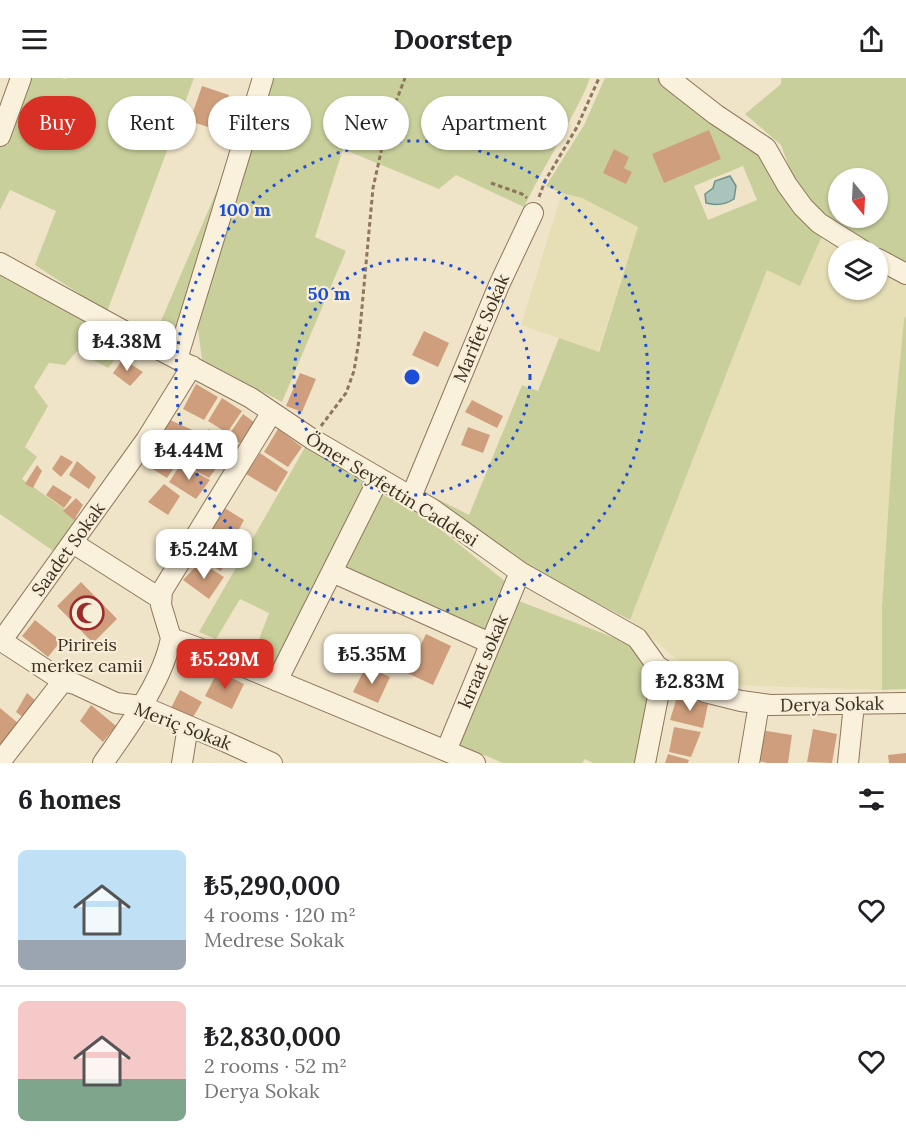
<!DOCTYPE html>
<html lang="en">
<head>
<meta charset="utf-8">
<style>
	:root { --surface:#fff; --page:#f6f6f6; --text:#202124; --muted:#757577; --line:#e0e0e0; --accent:#d93025 }
	body { margin:0; font-family:Lora,serif; background:var(--page); color:var(--text); height:100vh; display:flex; flex-direction:column; font-size:22px; white-space:nowrap }
	* { box-sizing:border-box; margin:0 }
	p { font-size:20px; color:var(--muted) }
	.icon { flex:none; width:33px; height:33px; fill:none; stroke:currentColor; stroke-width:2; stroke-linecap:round; stroke-linejoin:round }
	.map { position:relative; height:685px; overflow:hidden }
	.side { display:flex; flex-direction:column; background:var(--surface); flex:1 }
	.side>* { flex:none }
	.banner { position:absolute; left:18px; top:18px; width:600px; height:54px; display:flex; gap:12px }
	.needle { width:39px; rotate:162deg }
	.controls { position:absolute; left:828px; top:90px; display:grid; gap:12px }
	.controls a { display:grid; place-items:center; width:60px; height:60px; border-radius:50%; background:var(--surface); box-shadow:0 2px 4px #0004; font-size:30px }
	.price { position:absolute; translate:-50% -51px; padding:0 14px; border-radius:12px; background:#fff; color:#222; font-size:20px; line-height:39px; filter:drop-shadow(0 2px 3px #0008) }
	.price::after { content:''; position:absolute; left:50%; top:36px; width:18px; height:14px; margin-left:-9px; background:inherit; clip-path:polygon(0 0,100% 0,50% 100%) }
	.price.selected { background:var(--accent); color:#fff }
	ul { padding:0; list-style:none }
	li { display:flex; align-items:center; gap:18px; height:150px; padding:0 18px }
	li+li { border-top:2px solid var(--line) }
	li span { display:grid; place-items:center; flex:none; width:168px; height:120px; border-radius:9px; color:#555 }
	li>.icon { margin-inline-start:auto }
	span .icon { width:72px; height:72px; fill:#fffc; stroke-width:1 }
	li b { font-size:26px }
	h2 { display:flex; justify-content:space-between; align-items:center; height:72px; padding:0 18px; font-size:26px }
	.tag { padding:0 21px; border-radius:27px; background:var(--surface); box-shadow:0 2px 4px #0004; font-size:21px; line-height:54px }
	.tag.selected { background:var(--accent); color:#fff }
	header { display:flex; justify-content:space-between; align-items:center; height:78px; padding:0 18px; background:var(--surface); font-size:27px; font-weight:700 }
	.map>svg:first-child { display:block }
</style>
</head>
<body>
<header><svg class="icon" aria-label="menu" viewBox="0 0 24 24"><path d="M4 6h16M4 12h16M4 18h16"/></svg>Doorstep<svg class="icon" aria-label="share" viewBox="0 0 24 24"><path d="M12 15V3M7 8l5-5 5 5M5 13v7h14v-7"/></svg></header>
<div class="map">
<svg width="906" height="685" viewBox="0 0 906 685">
	<rect width="100%" height="100%" fill="#f0e4c8"/>
	<path fill="#e6deb5" d="M562 115 582 120 638 149 598 274 521 247Z
		M822 158 846 172H838V212H878V191L906 205V238L904 241 894 344 882 528V612L707 606 630 542 767 192Z"/>
	<path fill="#c9cf9b" fill-rule="evenodd" d="M25 0H62L65 1 66 0H194L107 234 35 187 56 133 10 112 0 132V68L19 21Z
		M272 0H590C585 13 579 26 572 38 557 69 539 98 524 129L456 97 439 111 343 71 315 159 346 173 282 324 202 282 197 244Z
		M605 0H661L761 73 822 158 800 208 767 192 630 542 528 489 438 429 422 413 469 437 522 307 538 313 559 260 599 274 638 149 582 120 562 115 546 108 584 47ZM743 88 757 122 708 142 694 108Z
		M781 0H906V188L875 172 830 145 806 122 788 86 781 67 745 36 781 6ZM838 100H878V140H838Z
		M229 84 179 255 171 263 155 257Z
		M0 191 129 264 108 290 77 273 65 287 49 285 34 309 48 328 25 369 37 379 22 401 80 442 56 475 0 436Z
		M906 238V611L882 612V528L894 344 904 241Z
		M307 366 363 402 364 411 277 589 253 577 269 535 240 521 216 561 199 554Z
		M379 415 407 428 436 448 506 504 485 556 343 491Z
		M519 523 633 567 653 594 638 685H593L585 681 582 685H503L455 665Z"/>
	<path fill="#a9c4bc" stroke="#6f938a" stroke-width="1.5" d="M730 98 736 108 734 121C725 127 717 128 706 125L705 116 713 110 715 103Z"/>
	<path fill="#cf9f7d" d="M202 8 229 17 217 52 190 43Z
		M709 52 721 81 664 105 652 76Z
		M614 71 629 79 624 90 632 94 626 106 603 95Z
		M424 253 449 265 438 289 412 277Z
		M123 281 143 294 130 308 113 295Z
		M300 295 316 301 302 334 286 328Z
		M196 306 218 319 204 342 183 331Z
		M222 320 242 333 227 355 208 343Z
		M472 322 503 338 497 350 465 334Z
		M243 336 254 344 240 365 228 358Z
		M170 342 197 354 183 375 158 362Z
		M468 349 490 357 483 375 461 367Z
		M209 351 234 365 220 382 197 366Z
		M278 351 302 369 288 389 264 374Z
		M154 366 178 384 167 400 140 383Z
		M195 367 219 386 209 400 182 385Z
		M260 375 288 394 276 414 246 396Z
		M61 377 73 384 61 399 52 391Z
		M77 383 96 399 89 411 69 397Z
		M181 386 210 402 196 421 169 404Z
		M37 387 42 393 33 410 25 406Z
		M164 406 180 418 168 437 148 424Z
		M53 407 72 419 64 430 46 417Z
		M76 420 83 427 74 442 63 433Z
		M218 426 244 442 231 466 202 451Z
		M202 460 230 477 221 493 191 476Z
		M200 484 224 499 209 521 183 502Z
		M81 504 117 541 93 565 57 528Z
		M35 542 61 563 48 579 22 558Z
		M426 556 451 568 433 607 407 595Z
		M366 588 390 599 378 625 353 614Z
		M218 593 244 606 232 631 205 618Z
		M180 612 202 624 192 641 171 630Z
		M27 615 37 624 24 640 16 634Z
		M677 619 708 626 703 650 670 642Z
		M91 627 116 648 103 664 80 643Z
		M0 630 18 645 0 667Z
		M674 649 701 654 691 679 669 674Z
		M813 651 837 656 832 685 807 684Z
		M760 652 792 657 788 685H767L754 682Z
		M906 675V685H889L888 677Z
		M668 676 689 682 688 685H665Z"/>
	<g fill="none" stroke-linecap="round" stroke-linejoin="round">
		<defs>
			<path id="minor" d="M669 0 715 36 766 70 787 107 803 129 819 145 862 172
				M0 58 21 0
				M878 181 906 196
				M0 185 124 253 251 320 312 361 432 431 520 494 637 560 657 588 679 602 705 614 741 623 770 627 906 625
				M177 281 263 0
				M272 334 162 513 161 527 171 560 201 571 475 685
				M411 419 499 207 533 135
				M73 465 161 521
				M332 494 490 565
				M0 562 63 603 75 606 116 625 142 628 226 664 272 685
				M2 562 146 362 192 288
				M277 603 379 400
				M446 673 520 494
				M0 684 63 603
				M103 685C128 649 163 603 171 560
				M182 685 188 648
				M645 685 658 619 657 588
				M749 685 759 626
				M848 685 854 626"/>
		</defs>
		<use href="#minor" stroke="#8d765c" stroke-width="22"/>
		<path stroke="#8d765c" stroke-width="3" stroke-dasharray="4.5 3" stroke-linecap="butt" d="M491 105 522 116 527 120
			M539 119 545 103 577 49 599 0
			M321 348 346 315 354 293 359 262 373 110 387 47 405 0"/>
		<use href="#minor" stroke="#faf1dc" stroke-width="20"/>
	</g>
	<g fill="none" stroke="#1d4ed8" stroke-width="3" stroke-dasharray="3 6">
		<circle cx="412" cy="299" r="118"/>
		<circle cx="412" cy="299" r="236"/>
	</g>
	<defs>
		<symbol id="mosque-ring" viewBox="-11 -11 22 22"><circle r="9.5" fill="#f7eed8" stroke="#9e2a2b" stroke-width="1.5"/><path d="M3.5-4.9A6 6 0 1 0 3.5 4.9A5 5 0 1 1 3.5-4.9Z" fill="#9e2a2b"/></symbol>
	</defs>
	<g fill-rule="evenodd">
		<use href="#mosque-ring" x="68" y="516" width="38" height="38"/>
	</g>
	<g text-anchor="middle" dominant-baseline="central" stroke-width="4.5" stroke-linejoin="round" paint-order="stroke">
		<g font-size="18" fill="#3d2e20" stroke="#f7eed8">
			<text transform="translate(481 250) rotate(-67)">Marifet Sokak</text>
			<text transform="translate(392 411) rotate(32)">Ömer Seyfettin Caddesi</text>
			<text transform="translate(68 471) rotate(-54)">Saadet Sokak</text>
			<text transform="translate(483 583) rotate(-67)">kıraat sokak</text>
			<text transform="translate(832 626) rotate(-1)">Derya Sokak</text>
			<text transform="translate(183 648) rotate(21)">Meriç Sokak</text>
		</g>
		<g font-size="18" fill="#3d2e20" stroke="#f7eed8">
			<text x="87" y="566">Pirireis<tspan x="87" dy="21">merkez camii</tspan></text>
		</g>
	</g>
	<circle cx="412" cy="299" r="9" fill="#1d4ed8" stroke="#f7eed8" stroke-width="3"/>
	<g font-size="18" text-anchor="middle" font-weight="bold" fill="#1d4ed8" stroke="#f7eed8" stroke-width="4.5" stroke-linejoin="round" paint-order="stroke">
		<text x="245" y="138">100 m</text>
		<text x="329" y="222">50 m</text>
	</g>
</svg>
<div class="controls">
<a><svg class="needle" viewBox="-14 -14 28 28"><path d="M0-13l5 13h-10z" fill="#e53935"/><path d="M0 13l5-13h-10z" fill="#757577"/></svg></a>
<a><svg class="icon" aria-label="layers" viewBox="0 0 24 24"><path d="M12 4l9 5-9 5-9-5zM3 14l9 5 9-5"/></svg></a>
</div>
<b class="price" style="left:127px;top:294px">₺4.38M</b>
<b class="price" style="left:189px;top:403px">₺4.44M</b>
<b class="price" style="left:204px;top:502px">₺5.24M</b>
<b class="price" style="left:372px;top:607px">₺5.35M</b>
<b class="price selected" style="left:225px;top:612px">₺5.29M</b>
<b class="price" style="left:690px;top:634px">₺2.83M</b>
<div class="banner">
<a class="tag selected">Buy</a>
<a class="tag">Rent</a>
<a class="tag">Filters</a>
<a class="tag">New</a>
<a class="tag">Apartment</a>
</div>
</div>
<section class="side">
<h2>6 homes<svg class="icon" aria-label="filters" viewBox="0 0 24 24"><path d="M4 7h16M4 17h16"/><circle cx="9" cy="7" r="2"/><circle cx="15" cy="17" r="2"/></svg></h2>
<ul>
<li><span style="background:linear-gradient(#bfe0f5 75%,#9aa5b1 0)"><svg class="icon" aria-label="home" viewBox="0 0 24 24"><path d="M3 11l9-7 9 7M6 9v11h12V9"/></svg></span><div><b>₺5,290,000</b><p>4 rooms · 120 m²</p><p>Medrese Sokak</p></div><svg class="icon" aria-label="heart" viewBox="0 0 24 24"><path d="M12 20l-8-8c-3-5 5-10 8-4 3-6 11-1 8 4z"/></svg></li>
<li><span style="background:linear-gradient(#f6c9c9 65%,#7fa58c 0)"><svg class="icon" aria-label="home" viewBox="0 0 24 24"><path d="M3 11l9-7 9 7M6 9v11h12V9"/></svg></span><div><b>₺2,830,000</b><p>2 rooms · 52 m²</p><p>Derya Sokak</p></div><svg class="icon" aria-label="heart" viewBox="0 0 24 24"><path d="M12 20l-8-8c-3-5 5-10 8-4 3-6 11-1 8 4z"/></svg></li>
</ul>
</section>
</body>
</html>
